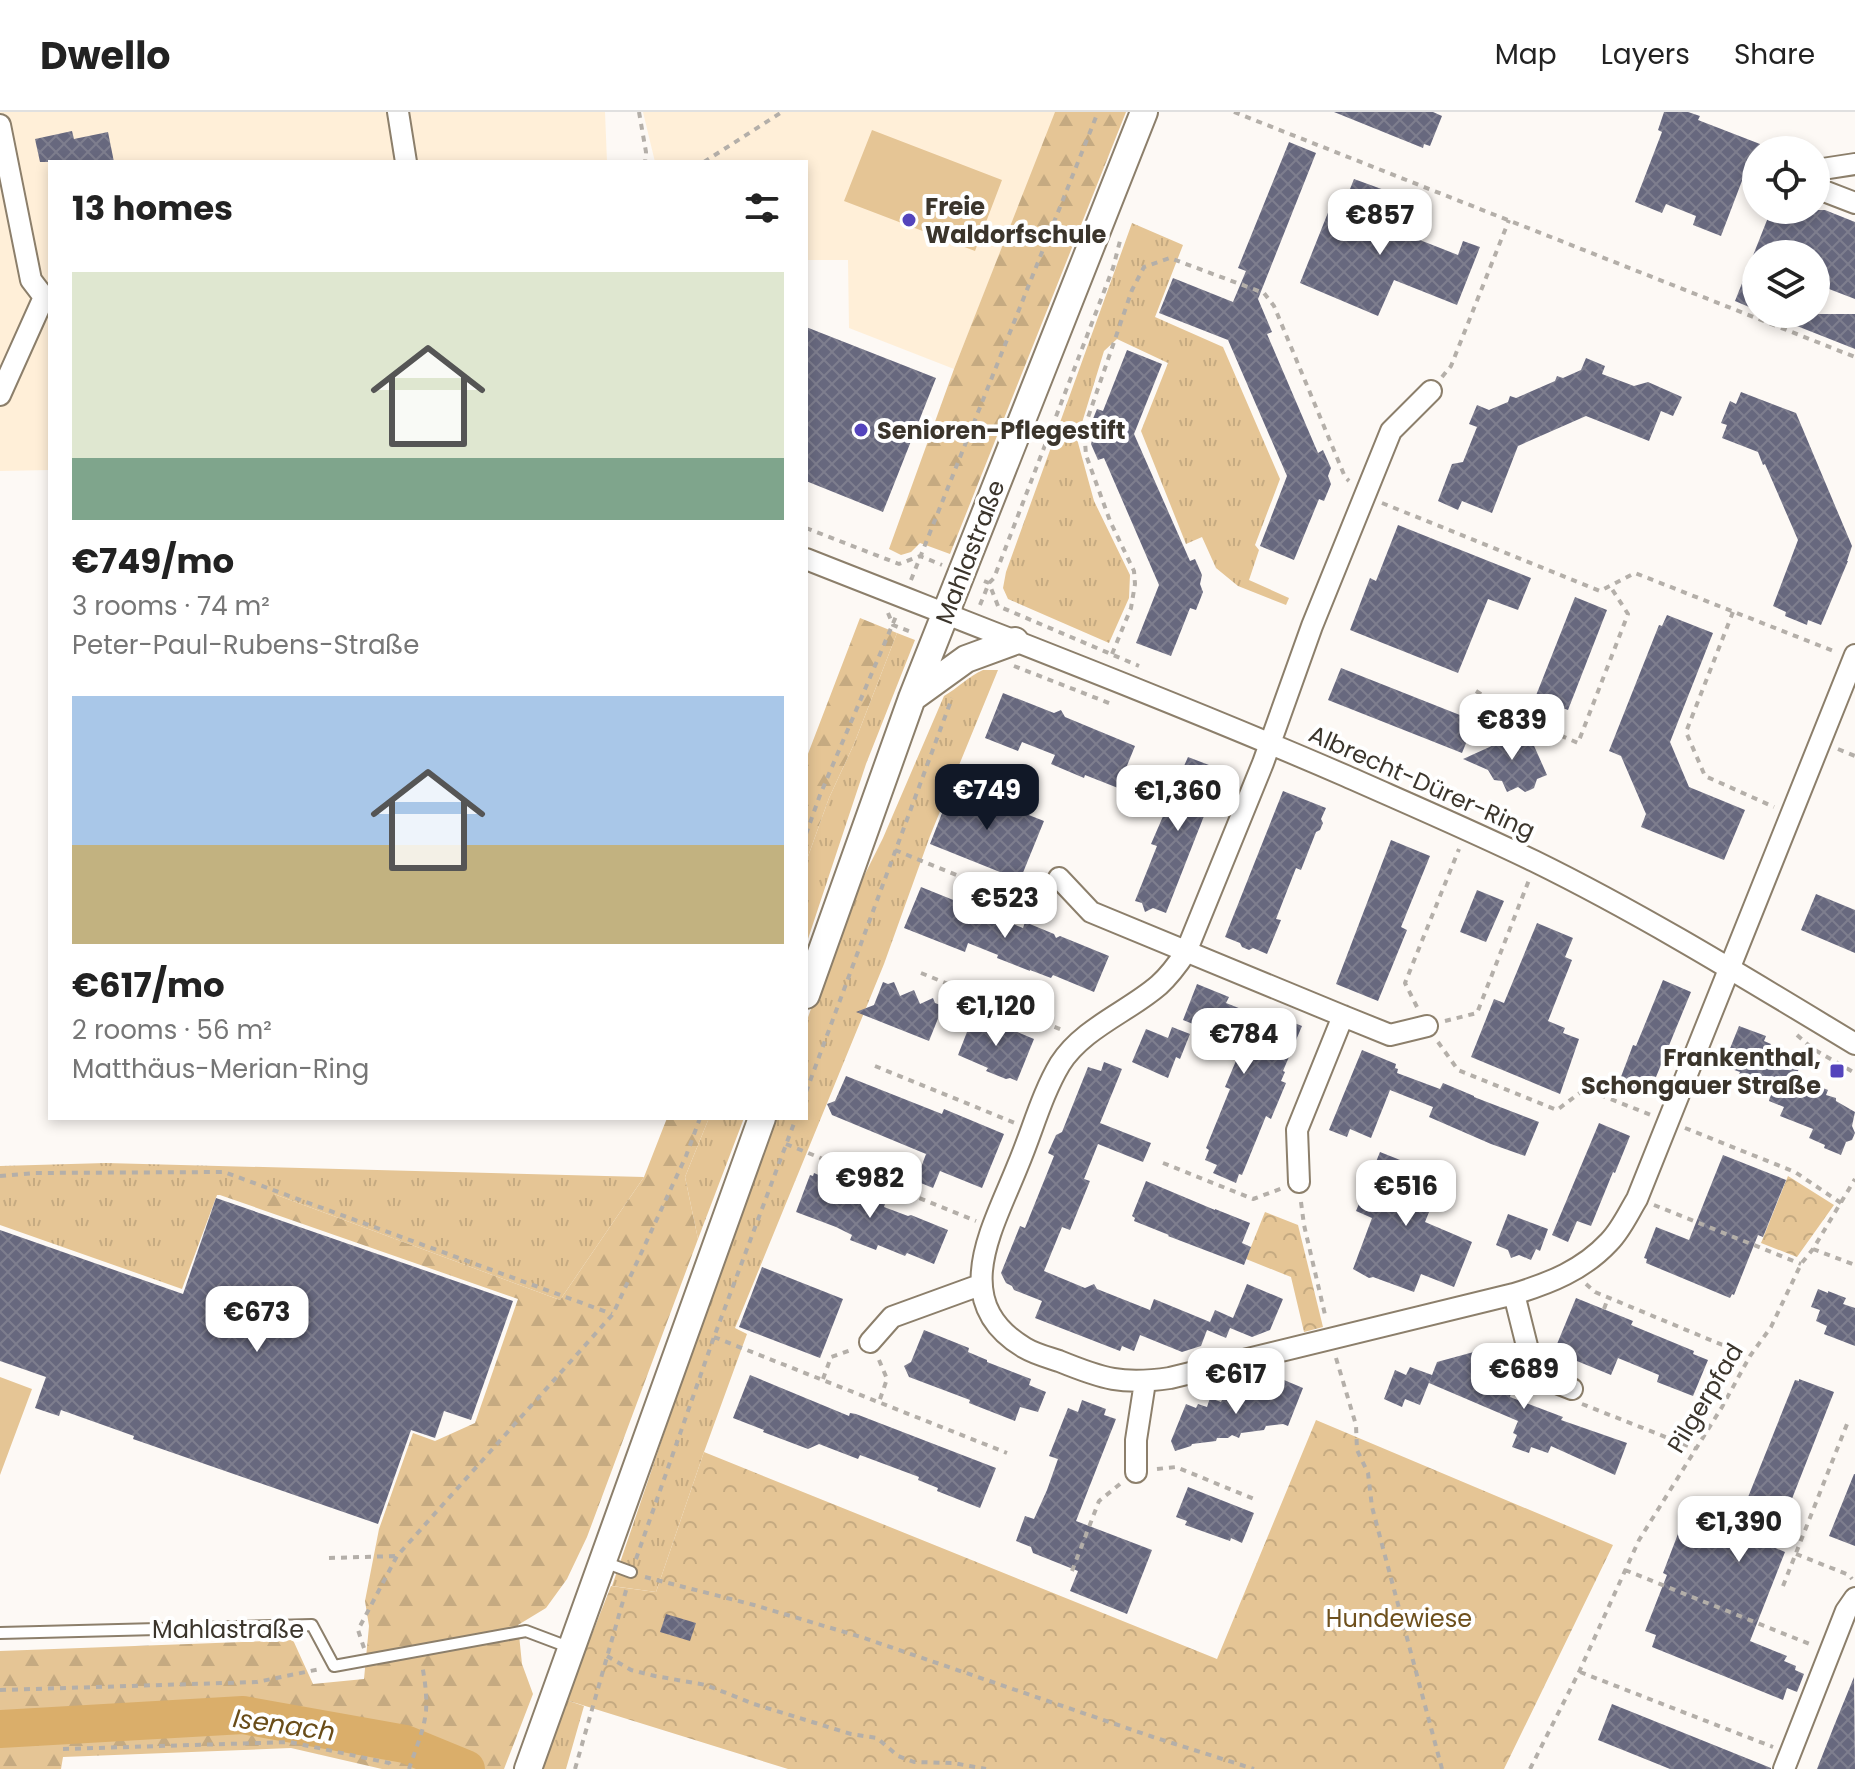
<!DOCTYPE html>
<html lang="en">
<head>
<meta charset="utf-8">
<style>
	:root { --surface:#fff; --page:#f2f2f2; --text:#222; --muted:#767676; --line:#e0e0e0; --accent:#111827 }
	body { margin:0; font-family:Poppins,sans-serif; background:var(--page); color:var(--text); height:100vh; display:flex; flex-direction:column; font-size:30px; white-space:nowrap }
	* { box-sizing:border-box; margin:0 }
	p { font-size:26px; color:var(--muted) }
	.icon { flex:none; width:44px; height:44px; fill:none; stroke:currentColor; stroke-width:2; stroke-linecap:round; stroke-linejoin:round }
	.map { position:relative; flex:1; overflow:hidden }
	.drawer { position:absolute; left:48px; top:48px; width:760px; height:960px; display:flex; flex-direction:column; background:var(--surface); border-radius:0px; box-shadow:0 4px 12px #0003 }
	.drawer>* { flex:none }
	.controls { position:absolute; left:1742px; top:24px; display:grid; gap:16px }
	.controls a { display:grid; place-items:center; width:88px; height:88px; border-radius:50%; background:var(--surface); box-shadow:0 4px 12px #0003; font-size:40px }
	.price { position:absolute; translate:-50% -68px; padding:0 18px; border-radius:16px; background:#fff; color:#222; font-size:26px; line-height:52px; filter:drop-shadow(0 2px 4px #0008) }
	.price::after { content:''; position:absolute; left:50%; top:48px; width:24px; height:18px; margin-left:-12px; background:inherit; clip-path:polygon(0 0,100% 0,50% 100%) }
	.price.current { background:var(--accent); color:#fff }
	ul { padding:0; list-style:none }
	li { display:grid; align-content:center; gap:16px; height:424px; padding:0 24px }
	li span { display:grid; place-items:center; height:248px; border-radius:0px; color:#555 }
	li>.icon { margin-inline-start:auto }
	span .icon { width:144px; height:144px; fill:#fffc; stroke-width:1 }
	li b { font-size:34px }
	h2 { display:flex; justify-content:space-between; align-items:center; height:96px; padding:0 24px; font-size:34px }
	header { display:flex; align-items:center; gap:48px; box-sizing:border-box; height:112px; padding:0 40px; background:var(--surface); border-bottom:2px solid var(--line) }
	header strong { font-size:38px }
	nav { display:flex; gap:44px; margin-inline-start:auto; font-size:28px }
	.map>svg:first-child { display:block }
</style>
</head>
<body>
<header>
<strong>Dwello</strong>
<nav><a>Map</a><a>Layers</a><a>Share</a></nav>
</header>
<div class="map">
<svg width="1855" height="1657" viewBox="0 0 1855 1657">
	<defs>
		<pattern id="grass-tufts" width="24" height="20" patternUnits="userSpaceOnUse" patternTransform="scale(2)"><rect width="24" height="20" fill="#e5c595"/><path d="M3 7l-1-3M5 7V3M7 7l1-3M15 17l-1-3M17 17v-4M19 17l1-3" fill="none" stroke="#c5aa81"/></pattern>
		<pattern id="forest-firs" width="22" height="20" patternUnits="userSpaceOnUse" patternTransform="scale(2)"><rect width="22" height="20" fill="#e5c595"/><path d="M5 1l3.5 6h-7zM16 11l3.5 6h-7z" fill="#c5aa81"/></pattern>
		<pattern id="park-crowns" width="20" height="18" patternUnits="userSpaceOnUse" patternTransform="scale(2)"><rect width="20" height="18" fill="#e5c595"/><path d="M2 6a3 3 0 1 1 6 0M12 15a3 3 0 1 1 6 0" fill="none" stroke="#c5aa81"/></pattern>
		<pattern id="building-cross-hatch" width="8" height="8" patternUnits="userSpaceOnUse" patternTransform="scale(2)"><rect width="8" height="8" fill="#67687e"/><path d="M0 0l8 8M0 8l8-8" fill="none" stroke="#7e7e8e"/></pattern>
	</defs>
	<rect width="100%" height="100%" fill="#fdf9f5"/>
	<path fill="#ffefd8" d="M0 0H605L607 50H50V358L0 359Z
		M643 0H1056L954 257 849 216 848 148H806V50H655Z"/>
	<path fill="url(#grass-tufts)" d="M1132 111 1183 133 1155 205 1223 235 1280 367 1255 433 1259 438 1249 468 1289 486 1286 493 1238 474 1216 456 1202 425 1186 432 1141 319 1168 251 1117 227 1104 239 1077 327 1094 389 1130 463 1129 486 1109 531 1008 487 1003 476 1006 460Z
		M897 521 915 528 866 652 806 833V750L829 686 854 632Z
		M983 558H998L930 724 884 852 735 1216 747 1222 704 1340 656 1480 612 1474 772 1006H806V911L843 806 883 726 944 584C958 576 969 564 983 558Z
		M709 1006H744L698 1127 685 1065Z
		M106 1051 644 1065 560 1188 274 1082 217 1083 182 1177 0 1113V1054Z
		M566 1588 584 1594 566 1657H543Z"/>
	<path fill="url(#forest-firs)" d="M1055 0H1126L950 442 920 431 911 440 901 443 889 437 954 257Z
		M860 506 897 521 854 632 829 686 806 750V647Z
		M667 1006H709L685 1065 698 1127 587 1425 567 1467 546 1496 518 1513 522 1552 533 1582 504 1657H382L291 1636 63 1645 61 1657H0V1539L293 1528 313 1572 364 1567 369 1514 365 1489 379 1417 413 1321 435 1329 475 1311 518 1187 217 1082H274L560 1188 644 1065Z"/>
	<path fill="url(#park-crowns)" d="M1788 1064 1834 1093 1797 1145 1761 1131Z
		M1265 1100 1298 1113 1323 1215 1304 1220 1291 1165 1246 1147Z
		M1316 1308 1613 1433 1504 1657H788L566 1588 611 1474 656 1480 704 1340 1217 1547Z"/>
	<path fill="#e5c595" d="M872 18 1002 68 975 139 844 89Z
		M0 1265 32 1277 0 1363Z"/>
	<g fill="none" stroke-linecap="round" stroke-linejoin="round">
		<path stroke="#daae6a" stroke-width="38" d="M0 1617 243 1603 405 1632 466 1657"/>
	</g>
	<path fill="url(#building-cross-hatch)" d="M1334 0H1433L1442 4 1430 34 1424 32 1423 36Z
		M1664 0H1688L1700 4 1698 8 1760 32 1758 38H1756L1752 54 1748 53 1721 124 1693 113 1696 104 1666 92 1662 101 1635 90 1662 20 1658 18Z
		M72 19 74 27 108 20 114 50H40L35 27Z
		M1289 30 1316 41 1258 187 1272 220 1267 222 1318 341 1323 338 1331 356 1328 364 1331 372 1324 389 1319 387 1294 448 1260 434 1287 364 1228 228 1159 201 1173 166 1233 190 1246 159 1238 156Z
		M1354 67 1387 79 1374 110 1458 143 1463 129 1480 135 1457 193 1394 168 1378 204 1300 171 1331 93 1342 97Z
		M1771 98H1825L1855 110V187L1816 172V142H1756V198L1735 189Z
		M1770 202H1855V237L1769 203Z
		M806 215 936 266 883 400 806 369Z
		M1127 238 1162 252 1134 322 1190 449 1195 447 1202 463 1200 472 1203 480 1196 498 1190 496 1171 544 1136 531 1159 473 1104 346 1098 348 1091 332 1094 322 1090 314 1097 297 1103 299Z
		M1586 246 1605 254 1602 262 1634 274 1648 270 1682 285 1673 304 1661 299 1649 329 1586 304 1518 334 1492 401 1462 389 1458 398 1438 389 1452 352 1463 350 1477 315 1469 312 1477 293 1489 298 1508 290 1510 284 1516 286 1555 269 1557 264 1563 266 1581 258Z
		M1741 280 1796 301 1852 434 1847 449H1848L1821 513 1808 508 1807 513 1785 504 1786 500 1773 494 1798 428 1765 352 1763 353 1758 340 1722 326 1727 313 1721 311 1730 289 1736 292Z
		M1398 413 1531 466 1518 498 1488 487 1458 561 1350 518 1370 466 1376 469Z
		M1575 485 1607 498 1568 598 1535 586Z
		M1667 503 1713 521 1670 630 1689 675 1745 698 1724 748 1641 715 1646 702 1621 644 1609 639 1659 513 1662 514Z
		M1341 556 1475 609 1462 641 1328 588Z
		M1003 581 1054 601 1061 598 1065 605 1135 634 1118 676 1085 663 1084 666 1051 652 1055 643 1022 630 1018 639 985 626Z
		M1527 618 1547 663 1537 667 1534 676 1530 678 1525 680 1518 675 1507 680 1502 669 1494 668 1488 658 1463 647Z
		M1188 645 1222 658 1166 801 1153 796 1145 800 1142 791 1135 789 1157 734 1151 732 1180 665 1175 657 1184 654Z
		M953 673 1044 709 1020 768 930 732Z
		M1283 679 1326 696 1321 707 1323 711 1320 718 1316 720 1301 758 1296 756 1276 807 1281 808 1267 842 1253 836 1249 838 1242 835 1240 831 1225 825Z
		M1391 728 1430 744 1401 815 1407 818 1378 889 1336 872Z
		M921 775 1023 816 1025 810 1054 822 1056 826 1060 824 1109 844 1094 880 1053 863 1051 866 1030 858V859L997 846 998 843 968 831 965 840 904 816Z
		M1477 778 1504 789 1486 830 1460 820Z
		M1816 782 1855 798V841L1801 818Z
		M1537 811 1573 826 1565 845 1572 848 1548 909 1565 916 1563 921 1579 927 1560 982 1471 945 1494 887 1504 891Z
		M1663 868 1691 880 1649 982 1619 970 1633 933 1636 934Z
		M883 870 888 872 894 870 900 884 914 878 920 892 933 886 935 891 943 894 929 929 856 900 874 893Z
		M1197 872 1229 885 1226 891 1269 908 1271 902 1302 914 1283 959 1285 960 1281 969 1286 971 1271 1007 1266 1004 1242 1063 1239 1062 1236 1071 1213 1061 1217 1053 1205 1048 1209 1038 1206 1036 1230 977 1225 975 1243 932 1183 908Z
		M974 902 1034 927 1017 969 1010 966 1006 967 986 959 988 956 958 943Z
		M1739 914 1766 924 1764 929 1771 932 1768 937 1785 944 1789 952 1799 956 1796 965 1828 978 1826 983 1836 986V989L1855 1000 1852 1014 1855 1021 1852 1028 1846 1030 1841 1043 1824 1036 1825 1033 1809 1026 1813 1017 1780 1004 1784 995 1769 989 1770 985 1752 978 1754 972 1738 965 1740 960 1723 954Z
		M1172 915 1190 922 1180 947 1176 945 1168 966 1132 950 1146 917 1168 926Z
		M1362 938 1396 952 1395 956 1398 957 1397 961 1440 977 1443 971 1474 984V985L1539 1010 1525 1044 1491 1032 1429 1005 1433 995 1390 978 1371 1026 1350 1017 1347 1025 1329 1018Z
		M1104 950 1122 957 1100 1011 1151 1031 1143 1050 1098 1032 1084 1067 1090 1069 1070 1118 1062 1115 1044 1159 1085 1176 1094 1172 1097 1177 1150 1198 1154 1187 1210 1210 1215 1198 1233 1206 1247 1172 1283 1187 1270 1218 1252 1225 1230 1216 1226 1226 1207 1218 1201 1234 1182 1240 1140 1223 1134 1239 1122 1234 1120 1239 1035 1206 1042 1189 1014 1178 1012 1174 1006 1171 1001 1161 1020 1114 1025 1116 1054 1044 1048 1041 1056 1023 1062 1020 1088 955 1101 959Z
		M846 964 942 1002 944 997 1004 1022 982 1076 940 1059 933 1076 916 1069 926 1042 832 1003 827 992 835 989Z
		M1599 1011 1630 1024 1615 1061 1613 1060 1591 1114 1577 1109 1568 1130 1552 1123Z
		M1380 1040 1443 1065 1425 1110 1472 1130 1454 1175 1421 1162 1414 1180 1373 1165 1369 1166 1353 1157 1372 1106 1356 1099Z
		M1723 1043 1786 1068 1763 1125 1758 1123 1734 1183 1732 1182 1730 1186 1646 1151 1647 1147 1644 1146 1656 1115 1689 1128Z
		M814 1061 885 1092 884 1095 908 1104 911 1103 948 1118 934 1152 907 1141 905 1144 878 1133 876 1138 850 1128 852 1123 836 1115 796 1100 810 1063 813 1064Z
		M1146 1069 1215 1098V1097L1250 1111 1242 1131 1251 1135 1244 1153 1168 1124 1169 1123 1134 1109 1135 1106 1132 1104Z
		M216 1086 513 1189 471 1308 444 1299 435 1326 411 1318 378 1412 133 1327 134 1324 61 1298 59 1304 35 1296 46 1265 0 1249V1118L183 1182Z
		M1508 1102 1548 1117 1540 1139 1536 1137 1531 1148 1519 1143 1511 1146 1508 1138 1496 1133Z
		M762 1155 843 1187 820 1246 739 1215Z
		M1818 1177 1828 1181V1179L1846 1186 1843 1192 1855 1196V1234L1824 1222 1827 1214 1816 1209 1820 1198 1811 1195Z
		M1576 1186 1633 1209 1631 1213 1694 1239 1693 1242 1708 1248 1693 1284 1657 1270 1659 1263 1618 1246 1611 1263 1572 1247 1569 1256 1550 1249Z
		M924 1218 969 1236 968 1240 987 1248V1250L1031 1267 1029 1273 1046 1280 1038 1300 1020 1295 1015 1309 969 1291 970 1288 909 1265 904 1254 911 1250Z
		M1481 1238 1513 1251 1503 1278 1511 1281 1510 1285 1563 1305 1561 1308 1627 1331 1615 1363 1551 1334 1548 1341 1531 1335 1529 1341 1512 1335 1517 1323 1513 1321 1518 1309 1429 1271 1437 1250Z
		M1410 1255 1432 1263 1420 1293 1405 1287 1402 1295 1384 1287 1395 1258 1406 1263Z
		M750 1263 849 1304 850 1301 856 1302 996 1356 980 1396 937 1379 938 1376 918 1368 919 1365 860 1343 858 1347 819 1332 808 1337 763 1320 764 1318 733 1306Z
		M1799 1267 1834 1280 1773 1435 1785 1440 1750 1529 1787 1544 1784 1549 1796 1554 1795 1558 1804 1562 1797 1580 1787 1576 1783 1588 1652 1535 1656 1523 1645 1519 1667 1463 1663 1461 1686 1401 1734 1420 1795 1268 1799 1269Z
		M1284 1268 1303 1276 1288 1314 1283 1312 1266 1314 1264 1318 1241 1321 1239 1326 1232 1323 1228 1326H1217L1216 1329 1192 1332 1191 1334 1175 1339 1171 1329 1186 1292 1196 1296 1198 1292 1207 1295 1210 1286 1221 1290 1223 1286 1231 1289 1235 1280 1246 1284 1247 1280 1256 1283 1259 1274 1270 1278 1272 1274 1280 1277Z
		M1082 1288 1106 1297 1104 1303 1116 1307 1076 1409 1152 1438 1127 1502 1070 1479 1078 1459 1033 1441 1031 1435 1016 1429 1025 1404 1034 1407 1047 1378 1058 1347 1049 1344 1068 1296 1078 1300Z
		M1854 1362H1855V1434L1829 1424Z
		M1188 1375 1254 1401 1242 1431 1231 1426 1230 1429 1185 1413 1187 1409 1176 1405Z
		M666 1502 696 1511 690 1529 660 1520Z
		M1854 1565 1855 1657H1817L1834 1614Z
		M1612 1592 1771 1656V1657H1670L1598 1628Z"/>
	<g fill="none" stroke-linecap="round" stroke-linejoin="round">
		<defs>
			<path id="service" d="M604 1450 631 1460
				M0 1521 312 1513 334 1554 526 1519 571 1536"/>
			<path id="minor" d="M398 0 406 50
				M0 13 31 168 44 185
				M1816 58 1855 52
				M1816 76 1855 91
				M1431 279 1391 319 1312 514 1263 651 1186 840C1178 852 1170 863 1159 873 1128 900 1083 916 1060 952 1042 982 1032 1020 1018 1053 993 1116 947 1190 1025 1236 1035 1242 1047 1245 1059 1249 1103 1267 1122 1273 1170 1266L1514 1182C1550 1171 1583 1158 1609 1130 1621 1118 1629 1100 1637 1087L1855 543
				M0 283 44 185
				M806 447C986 518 1168 587 1346 664 1409 692 1472 719 1534 749 1644 803 1749 868 1855 932
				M1059 766 1091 800 1343 904 1390 923 1427 914
				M1299 1070 1297 1018 1343 904
				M1514 1182 1534 1262 1572 1277
				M870 1230 892 1205 980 1173
				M1136 1360V1328L1145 1270
				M1784 1657 1846 1499 1855 1486"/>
			<path id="tertiary" d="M912 586 966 547 1015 529
				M806 883 912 586 1144 0
				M528 1657 762 1006"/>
		</defs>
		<use href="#service" stroke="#8c7f6b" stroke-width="14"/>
		<use href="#minor" stroke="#8c7f6b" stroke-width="24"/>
		<use href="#tertiary" stroke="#8c7f6b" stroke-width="30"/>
		<path stroke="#b4afa9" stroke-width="4" stroke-dasharray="6 6" stroke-linecap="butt" d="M639 0 646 40 645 50
			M1234 0 1855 245
			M704 50 782 0
			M1442 265 1451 254 1509 108
			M1382 391 1600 479 1635 461 1836 540
			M806 416 899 452 920 444 942 453
			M911 468 1098 0
			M984 469 989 471 998 494 1139 554
			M980 493 989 471 994 466 1113 156 1120 129
			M1733 500 1686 620 1705 664 1774 695
			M888 501 893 513 914 521
			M1112 542 1131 496 1135 472 1134 459 1110 409 1086 343 1084 317 1132 178 1144 155 1170 146 1264 181 1274 194 1345 365 1349 369
			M1014 554 1114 593
			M1476 579 1513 603 1578 631 1628 502 1610 474
			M1838 637 1855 644
			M806 722 820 683 897 502
			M895 738 1013 786 1042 774
			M921 861 1062 918
			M1417 895 1405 871 1459 737
			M1445 909 1477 901 1529 768
			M1797 923 1813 937 1855 961
			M1438 930 1458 958 1557 998 1585 977 1651 1003
			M875 954 1015 1011
			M806 980 952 586
			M1685 1016 1795 1060 1841 1091
			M786 1032 976 1109
			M1163 1051 1253 1087 1283 1076
			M0 1064 35 1061 224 1060 612 1202
			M1301 1090 1304 1113 1326 1207
			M1654 1093 1801 1152
			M1813 1137 1855 1153
			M1586 1172 1595 1180 1749 1244
			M1604 1197 1608 1186
			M714 1225 1007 1341
			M1336 1246 1356 1313 1357 1338 1368 1361 1372 1395 1442 1657
			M879 1248 887 1267 879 1290
			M823 1267 831 1245 851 1238
			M1582 1292 1696 1337
			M1157 1357 1176 1355 1254 1387
			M1796 1442 1849 1463 1852 1467
			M329 1446 397 1444
			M636 1447 714 1225 796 1006
			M1625 1458 1812 1533
			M1072 1459 1099 1389 1120 1372
			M645 1465 754 1493 861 1525 1153 1625 1254 1657
			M1783 1474 1849 1307
			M364 1536 358 1518 397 1444 613 1202 686 1044 700 1006
			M607 1544 631 1558 655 1564 706 1573 754 1592 851 1622 877 1626 898 1644 914 1650 953 1651 986 1657
			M1580 1560 1773 1635
			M0 1578 257 1570 320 1557
			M63 1637 290 1630 389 1651 393 1657
			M409 1657C415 1638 424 1619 426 1599 427 1584 425 1568 422 1553
			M575 1657 627 1475
			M1530 1657 1579 1560 1639 1428 1722 1295 1750 1244 1771 1215 1801 1152 1813 1137 1855 1067"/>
		<use href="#service" stroke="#fff" stroke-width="10"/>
		<use href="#minor" stroke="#fff" stroke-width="20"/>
		<use href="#tertiary" stroke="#fff" stroke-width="26"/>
	</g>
	<g fill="#5444bc" stroke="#fff" stroke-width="3">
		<circle cx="909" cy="108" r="8"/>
		<circle cx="861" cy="318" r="8"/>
		<rect x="1829" y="951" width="16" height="16" rx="4"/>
	</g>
	<g text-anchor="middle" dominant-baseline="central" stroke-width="8" stroke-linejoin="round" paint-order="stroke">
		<g font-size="24" font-weight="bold" fill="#3b352c" stroke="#fff" text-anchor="start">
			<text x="925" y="94">Freie<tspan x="925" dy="28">Waldorfschule</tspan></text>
			<text x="877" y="318">Senioren-Pflegestift</text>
			<text x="1821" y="945" text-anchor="end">Frankenthal,<tspan x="1821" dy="28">Schongauer Straße</tspan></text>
		</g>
		<g font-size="24" fill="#3b352c" stroke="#fff">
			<text transform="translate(970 440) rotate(-69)">Mahlastraße</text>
			<text transform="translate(1422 670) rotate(24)">Albrecht-Dürer-Ring</text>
			<text transform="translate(1705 1286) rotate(-59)">Pilgerpfad</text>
			<text x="228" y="1517">Mahlastraße</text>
		</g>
		<g font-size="24" fill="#6e501d" stroke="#fff">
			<text x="1399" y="1506">Hundewiese</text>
		</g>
		<g font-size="26" font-style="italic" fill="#694c18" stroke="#fff">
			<text transform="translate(284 1613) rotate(8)">Isenach</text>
		</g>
	</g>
</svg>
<div class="controls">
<a><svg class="icon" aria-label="locate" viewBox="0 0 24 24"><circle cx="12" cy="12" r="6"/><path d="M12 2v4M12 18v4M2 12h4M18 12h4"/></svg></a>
<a><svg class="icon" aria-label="layers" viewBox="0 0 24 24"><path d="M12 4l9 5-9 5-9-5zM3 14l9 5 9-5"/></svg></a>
</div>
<b class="price" style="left:1380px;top:145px">€857</b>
<b class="price" style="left:1512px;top:650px">€839</b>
<b class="price current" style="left:987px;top:720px">€749</b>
<b class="price" style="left:1178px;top:721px">€1,360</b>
<b class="price" style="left:1005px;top:828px">€523</b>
<b class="price" style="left:996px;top:936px">€1,120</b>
<b class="price" style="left:1244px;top:964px">€784</b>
<b class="price" style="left:870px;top:1108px">€982</b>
<b class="price" style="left:1406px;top:1116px">€516</b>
<b class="price" style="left:257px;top:1242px">€673</b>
<b class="price" style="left:1524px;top:1299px">€689</b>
<b class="price" style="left:1236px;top:1304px">€617</b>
<b class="price" style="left:1739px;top:1452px">€1,390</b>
<section class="drawer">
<h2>13 homes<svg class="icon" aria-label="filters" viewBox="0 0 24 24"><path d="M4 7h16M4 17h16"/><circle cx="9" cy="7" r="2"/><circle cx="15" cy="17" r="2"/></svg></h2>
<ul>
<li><span style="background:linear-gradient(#dfe7d0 75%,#7fa58c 0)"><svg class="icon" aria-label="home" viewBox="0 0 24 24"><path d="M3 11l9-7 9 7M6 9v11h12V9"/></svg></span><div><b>€749/mo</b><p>3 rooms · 74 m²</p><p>Peter-Paul-Rubens-Straße</p></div></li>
<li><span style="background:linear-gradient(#a9c7e8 60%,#c2b280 0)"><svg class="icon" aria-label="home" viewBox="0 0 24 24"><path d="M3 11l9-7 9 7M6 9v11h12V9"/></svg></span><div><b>€617/mo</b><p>2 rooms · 56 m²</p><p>Matthäus-Merian-Ring</p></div></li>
</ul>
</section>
</div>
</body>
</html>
